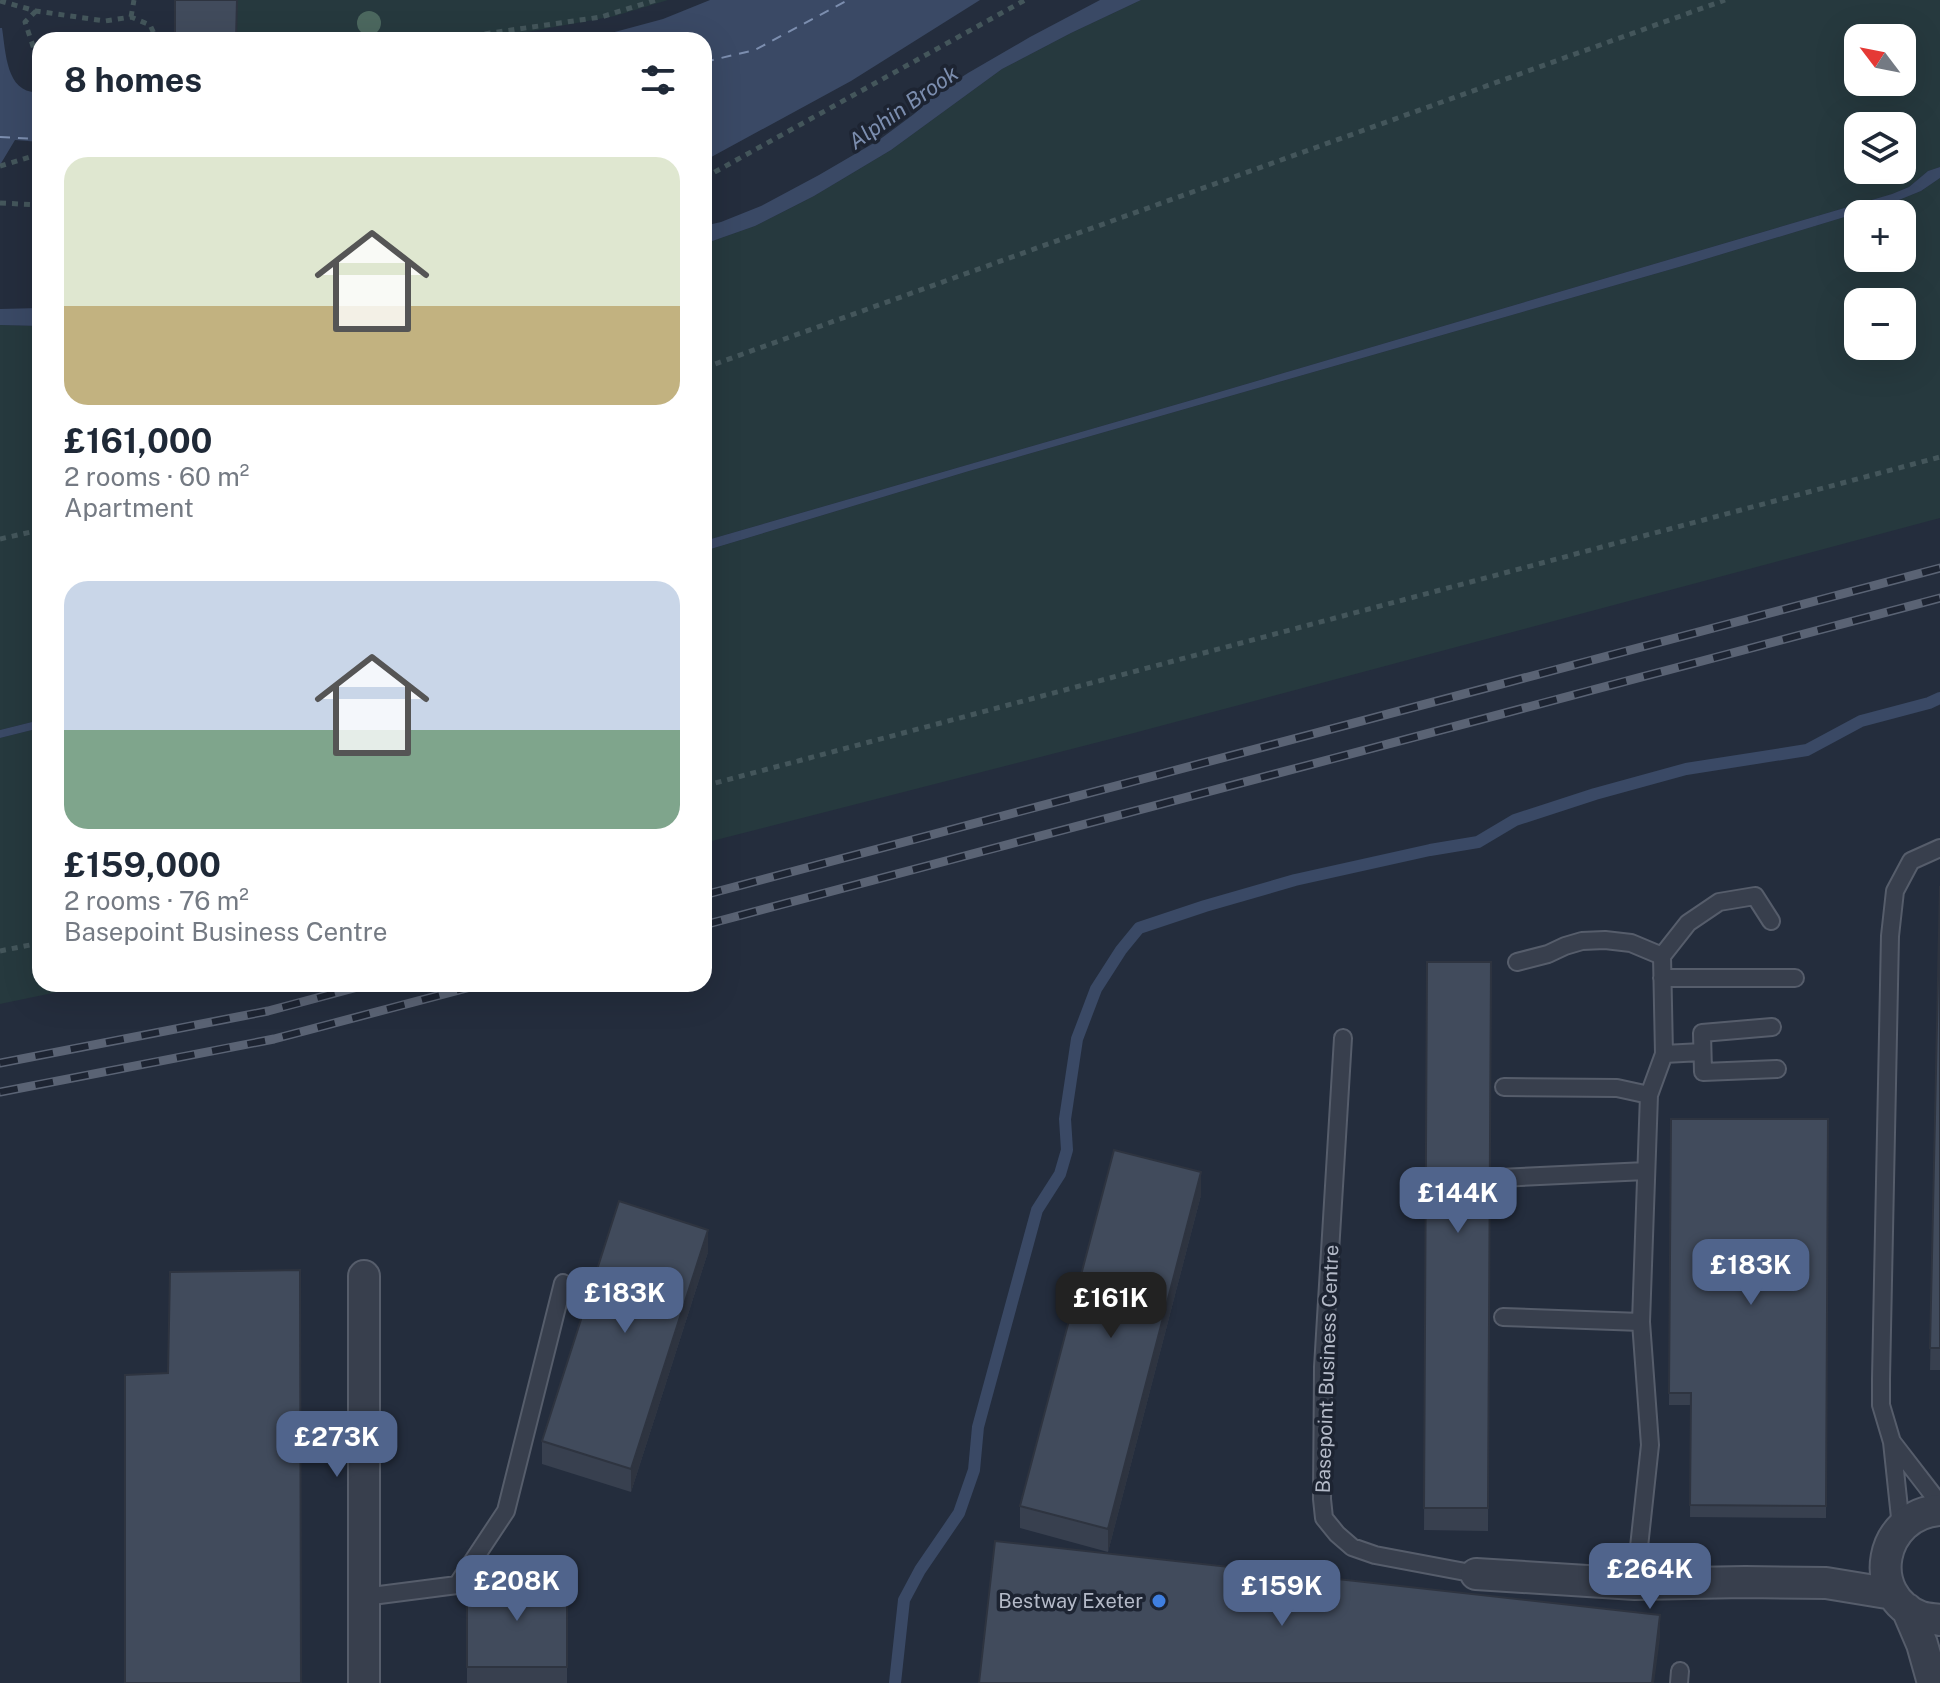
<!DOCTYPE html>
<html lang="en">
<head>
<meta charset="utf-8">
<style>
	:root { --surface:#fff; --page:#f2f2f3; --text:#1f2937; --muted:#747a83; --accent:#50648c }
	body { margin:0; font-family:"Public Sans",sans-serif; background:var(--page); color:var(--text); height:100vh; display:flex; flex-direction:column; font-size:30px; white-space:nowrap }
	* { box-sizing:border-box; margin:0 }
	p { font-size:26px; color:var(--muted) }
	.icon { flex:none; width:44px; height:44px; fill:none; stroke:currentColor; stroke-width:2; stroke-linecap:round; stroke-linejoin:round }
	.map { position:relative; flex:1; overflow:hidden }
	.details { position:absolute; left:32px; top:32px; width:680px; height:960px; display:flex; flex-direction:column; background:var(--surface); border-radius:24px; box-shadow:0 8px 32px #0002 }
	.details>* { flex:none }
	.needle { width:52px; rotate:302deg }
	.tools { position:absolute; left:1844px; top:24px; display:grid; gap:16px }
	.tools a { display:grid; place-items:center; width:72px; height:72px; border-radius:16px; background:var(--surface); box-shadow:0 8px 32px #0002; font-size:40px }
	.price { position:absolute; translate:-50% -68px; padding:0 18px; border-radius:16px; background:var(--accent); color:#fff; font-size:26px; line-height:52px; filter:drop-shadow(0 2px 4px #0008) }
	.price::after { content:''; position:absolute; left:50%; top:48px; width:24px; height:18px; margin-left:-12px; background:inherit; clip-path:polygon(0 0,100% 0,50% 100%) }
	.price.on { background:#222; color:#fff }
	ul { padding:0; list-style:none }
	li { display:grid; align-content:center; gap:16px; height:424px; padding:0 32px }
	li span { display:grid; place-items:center; height:248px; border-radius:24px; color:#555 }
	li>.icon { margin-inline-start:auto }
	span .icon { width:144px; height:144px; fill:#fffc; stroke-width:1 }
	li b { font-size:34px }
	h2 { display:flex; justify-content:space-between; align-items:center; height:96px; padding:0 32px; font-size:34px }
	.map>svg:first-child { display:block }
</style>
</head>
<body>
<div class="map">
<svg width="1940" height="1683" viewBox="0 0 1940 1683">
	<rect width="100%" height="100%" fill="#242d3d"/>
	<path fill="#26393e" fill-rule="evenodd" d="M181 0H668L615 16 484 40H184Z
		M1141 0H1940V167L1928 171 1909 187 1892 194 1192 400 704 541V244L755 226 814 196 891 150 1002 69 1071 33ZM1858 38H1902V82H1858ZM1858 126H1902V170H1858Z
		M1940 178V518L1134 733 704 843V551L969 471 1686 265 1894 202 1921 191ZM1858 214H1902V258H1858ZM1858 302H1902V346H1858Z
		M0 325 40 326V720L0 730Z
		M40 728V984H96L0 1004V738Z"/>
	<path fill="#3a4965" d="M710 0H980L851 81 704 161V40H559L611 33 663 19Z
		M1100 0H1141L1071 33 1002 69 891 150 814 196 755 226 704 244V226L721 222 761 206 819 175 879 140 914 114 936 94 968 73 1030 37Z
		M0 28H2C6 53 6 95 40 92V142L15 140 0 165Z
		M1940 167V178L1921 191 1894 202 1686 265 969 471 704 551V541L1192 400 1892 194 1909 187 1928 171Z
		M40 308V326L0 325V309Z
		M40 720V728L0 738V730Z"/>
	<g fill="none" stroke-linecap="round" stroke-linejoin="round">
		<path stroke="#3a4965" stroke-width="12" d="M895 1683 904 1600 920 1570 959 1513 974 1470 978 1427 1037 1210 1060 1174 1067 1150 1065 1119 1077 1039 1096 989 1121 950 1139 928 1205 906 1295 880 1430 850 1478 842 1515 820 1595 794 1686 769 1807 750 1861 721 1929 703 1940 698"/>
		<path stroke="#7c8eaf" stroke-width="2" stroke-dasharray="10 8" stroke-linecap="butt" d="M704 62 755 50 848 0
			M0 137 40 139"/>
		<defs>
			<path id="lane" d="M1517 962 1548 954 1565 946 1582 941 1605 940 1631 943 1662 956
				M1662 978H1795
				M1772 1027 1702 1033 1703 1072 1777 1069
				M1343 1038 1323 1367 1322 1499 1324 1518 1337 1534 1352 1547 1375 1555 1476 1574
				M1664 1054 1702 1052
				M1504 1087 1617 1088 1649 1095
				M1499 1178 1646 1171
				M1503 1317 1641 1322
				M1893 1443 1940 1504
				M1901 1527 1892 1442 1881 1405V1379L1890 936 1895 891 1911 861 1940 848
				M1635 1584 1650 1445 1641 1322 1649 1095 1664 1054 1662 956 1688 923 1719 902 1755 896 1771 921
				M364 1597 457 1585 506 1511 563 1283
				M1679 1683 1680 1671"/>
			<path id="street" d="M364 1276V1683
				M1940 1510C1880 1514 1864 1595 1921 1617 1927 1619 1934 1619 1940 1620
				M1476 1574 1635 1584 1745 1582 1826 1583 1893 1594
				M1907 1609 1922 1644 1933 1683"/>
		</defs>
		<use href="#lane" stroke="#565d6b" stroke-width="20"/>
		<use href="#street" stroke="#565d6b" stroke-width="34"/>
		<path stroke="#44565b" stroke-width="5" stroke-dasharray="6 6" stroke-linecap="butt" d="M0 1 36 11 105 21 131 17 150 25 157 40
			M36 11 25 22 36 55 40 57
			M131 17 134 0
			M425 40 484 34 601 17 656 0
			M0 166 40 154
			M704 178 1025 0
			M0 203 40 205
			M704 368 1725 0
			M0 539 40 530
			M704 786 1940 457
			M0 951 40 943"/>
		<use href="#lane" stroke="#383f4d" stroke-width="16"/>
		<use href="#street" stroke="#383f4d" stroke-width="30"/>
		<defs>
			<path id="rail" d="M704 895 1940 568
				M704 925 1940 598
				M0 1063 268 1011 369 984
				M0 1092 274 1039 482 984"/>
		</defs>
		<use href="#rail" stroke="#5a6374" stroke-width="9"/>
		<use href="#rail" stroke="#1d2432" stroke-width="6" stroke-dasharray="18" stroke-linecap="butt"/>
	</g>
	<circle fill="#4c685f" cx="369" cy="23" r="12"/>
	<path fill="#38404f" d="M1940 886V1370H1930Z
		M1427 962H1491L1488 1531 1424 1530Z
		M1671 1119H1828L1826 1518 1690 1517 1691 1405H1669Z
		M1201 1195 1108 1552 1020 1528V1506Z
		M708 1252 631 1492 542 1464V1441Z
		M467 1578 567 1579V1683H467Z"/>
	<path fill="#2e3440" d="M1201 1172V1195L1108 1552V1529Z
		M708 1230V1252L631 1492V1469Z
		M1660 1615V1638L1654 1683H1652Z"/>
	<path fill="#414b5c" stroke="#2e3440" stroke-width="2" d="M175 0H237L236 40H175Z
		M1940 886V1348H1930Z
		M1427 962H1491L1488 1508H1424Z
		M1671 1119H1828L1826 1506 1690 1505 1691 1393H1669Z
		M1114 1150 1201 1172 1108 1529 1020 1506Z
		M619 1201 708 1230 631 1469 542 1441Z
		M300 1270 301 1683H125V1375L168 1373 170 1272Z
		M995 1541 1660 1615 1652 1683H979Z
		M467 1578 567 1579V1667H467Z"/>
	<circle fill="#3f7fe0" stroke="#1d2432" stroke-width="3" cx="1159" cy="1601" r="8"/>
	<g text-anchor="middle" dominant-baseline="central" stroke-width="7" stroke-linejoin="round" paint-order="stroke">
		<g font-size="20" fill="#b4bac8" stroke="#1d2432">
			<text transform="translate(1327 1369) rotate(-88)">Basepoint Business Centre</text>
		</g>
		<g font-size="20" fill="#b4bac8" stroke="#1d2432" text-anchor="end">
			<text x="1143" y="1601">Bestway Exeter</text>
		</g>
		<g font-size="22" font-style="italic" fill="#7c8eaf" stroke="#1d2432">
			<text transform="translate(903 107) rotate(-35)">Alphin Brook</text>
		</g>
	</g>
</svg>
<div class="tools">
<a><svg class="needle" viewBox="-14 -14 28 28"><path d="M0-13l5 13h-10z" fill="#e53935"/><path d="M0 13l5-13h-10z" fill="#747a83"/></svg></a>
<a><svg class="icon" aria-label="layers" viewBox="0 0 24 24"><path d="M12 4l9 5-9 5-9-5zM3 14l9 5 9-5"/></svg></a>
<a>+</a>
<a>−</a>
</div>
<b class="price" style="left:1458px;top:1235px">£144K</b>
<b class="price" style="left:1751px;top:1307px">£183K</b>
<b class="price" style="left:625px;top:1335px">£183K</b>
<b class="price on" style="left:1111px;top:1340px">£161K</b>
<b class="price" style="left:337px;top:1479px">£273K</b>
<b class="price" style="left:1650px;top:1611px">£264K</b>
<b class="price" style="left:517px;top:1623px">£208K</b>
<b class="price" style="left:1282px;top:1628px">£159K</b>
<section class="details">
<h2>8 homes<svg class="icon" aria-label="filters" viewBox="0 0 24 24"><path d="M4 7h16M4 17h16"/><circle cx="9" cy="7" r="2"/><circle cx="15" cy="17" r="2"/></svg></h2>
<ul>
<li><span style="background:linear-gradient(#dfe7d0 60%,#c2b280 0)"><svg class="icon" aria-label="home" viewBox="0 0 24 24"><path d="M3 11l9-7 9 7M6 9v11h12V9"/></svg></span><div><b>£161,000</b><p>2 rooms · 60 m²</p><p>Apartment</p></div></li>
<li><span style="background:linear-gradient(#c9d6e8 60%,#7fa58c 0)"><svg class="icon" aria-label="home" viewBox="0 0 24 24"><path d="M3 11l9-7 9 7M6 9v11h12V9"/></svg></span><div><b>£159,000</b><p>2 rooms · 76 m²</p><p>Basepoint Business Centre</p></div></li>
</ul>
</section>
</div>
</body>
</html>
